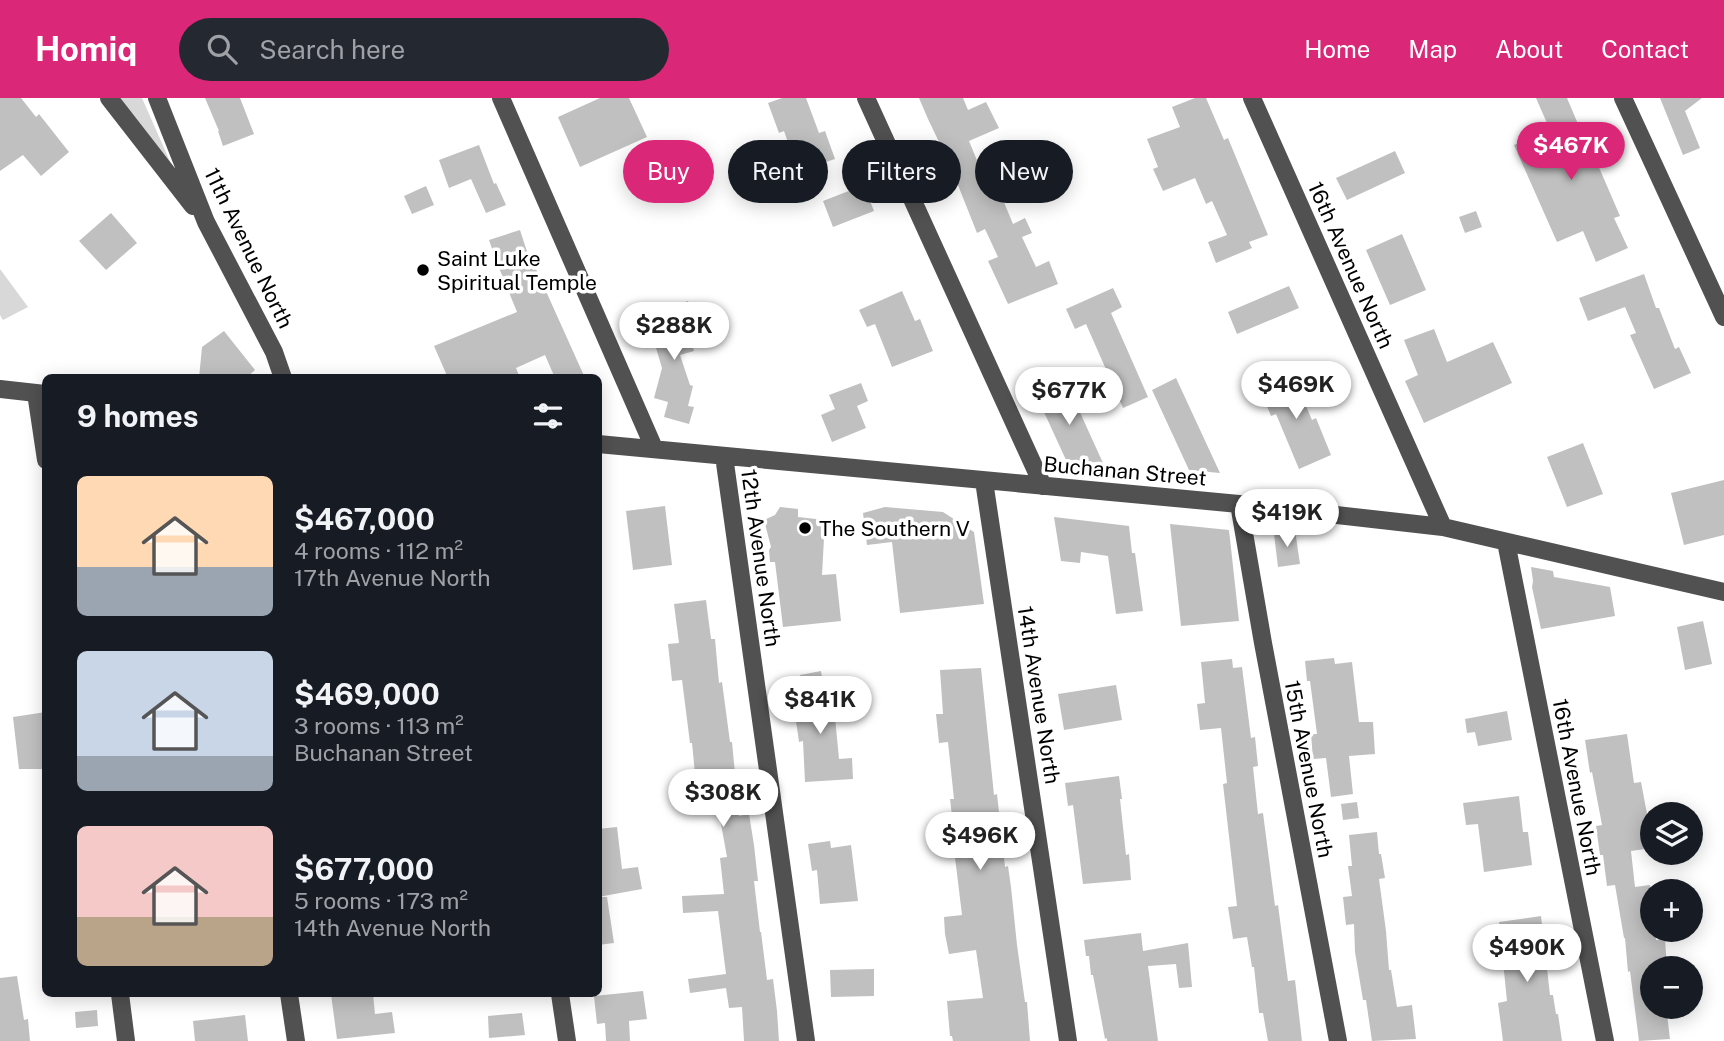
<!DOCTYPE html>
<html lang="en">
<head>
<meta charset="utf-8">
<style>
	:root { --surface:#171b24; --page:#242831; --text:#f1f3f6; --muted:#9ea1a6; --accent:#db2777 }
	body { margin:0; font-family:"Public Sans",sans-serif; background:var(--page); color:var(--text); height:100vh; display:flex; flex-direction:column; font-size:26px; white-space:nowrap }
	* { box-sizing:border-box; margin:0 }
	p { font-size:23px; color:var(--muted) }
	.icon { flex:none; width:38px; height:38px; fill:none; stroke:currentColor; stroke-width:2; stroke-linecap:round; stroke-linejoin:round }
	.map { position:relative; flex:1; overflow:hidden }
	.side { position:absolute; left:42px; top:276px; width:560px; height:623px; display:flex; flex-direction:column; background:var(--surface); border-radius:10px; box-shadow:0 4px 18px #0003 }
	.side>* { flex:none }
	.top-card { position:absolute; left:623px; top:42px; width:665px; height:63px; display:flex; gap:14px }
	.buttons { position:absolute; left:1640px; top:704px; display:grid; gap:14px }
	.buttons a { display:grid; place-items:center; width:63px; height:63px; border-radius:50%; background:var(--surface); box-shadow:0 4px 18px #0003; font-size:35px }
	.price { position:absolute; translate:-50% -60px; padding:0 16px; border-radius:24px; background:#fff; color:#222; font-size:23px; line-height:46px; filter:drop-shadow(0 2px 4px #0008) }
	.price::after { content:''; position:absolute; left:50%; top:42px; width:21px; height:16px; margin-left:-10px; background:inherit; clip-path:polygon(0 0,100% 0,50% 100%) }
	.price.on { background:var(--accent); color:#fff }
	ul { padding:0; list-style:none }
	li { display:flex; align-items:center; gap:21px; height:175px; padding:0 35px }
	li span { display:grid; place-items:center; flex:none; width:196px; height:140px; border-radius:10px; color:#555 }
	li>.icon { margin-inline-start:auto }
	span .icon { width:84px; height:84px; fill:#fffc; stroke-width:1 }
	li b { font-size:30px }
	h2 { display:flex; justify-content:space-between; align-items:center; height:84px; padding:0 35px; font-size:30px }
	.tag { padding:0 24px; border-radius:32px; background:var(--surface); box-shadow:0 4px 18px #0003; font-size:24px; line-height:63px }
	.tag.on { background:var(--accent); color:#fff }
	header { display:flex; align-items:center; gap:42px; box-sizing:border-box; height:98px; padding:0 35px; background:var(--accent); color:#fff }
	header strong { font-size:33px }
	nav { display:flex; gap:38px; margin-inline-start:auto; font-size:24px }
	.search { width:490px; height:63px; background:var(--page); display:flex; align-items:center; gap:18px; box-sizing:border-box; padding:0 24px; border-radius:38px; color:var(--muted); font-size:26px }
	.map>svg:first-child { display:block }
</style>
</head>
<body>
<header>
<strong>Homiq</strong>
<div class="search"><svg class="icon" aria-label="search" viewBox="0 0 24 24"><circle cx="10" cy="10" r="6"/><path d="M15 15l6 6"/></svg>Search here</div>
<nav><a>Home</a><a>Map</a><a>About</a><a>Contact</a></nav>
</header>
<div class="map">
<svg width="1724" height="943" viewBox="0 0 1724 943">
	<rect width="100%" height="100%" fill="#fff"/>
	<path fill="#d8d8d8" d="M119 0H142L175 75Z
		M0 171 28 209 3 222 0 217Z"/>
	<path fill="#c0c0c0" d="M0 0H21L36 19 39 16 69 54 41 78 23 57 0 73Z
		M205 0H240L254 36 223 48 218 33H219Z
		M600 0H629L647 39 580 69 558 19Z
		M782 0H806L819 35 825 33 835 61 798 73 784 33 779 35 768 5Z
		M919 0H963L968 12 986 4 999 30 969 43 993 101 1001 97 1013 126 1025 120 1032 135 1022 139 1036 169 1049 163 1058 186 1008 206 988 163 998 159 985 131 977 135 950 67 928 21Z
		M1195 0H1206L1224 42 1228 40 1268 137 1249 144 1252 150 1216 165 1208 144 1227 137 1212 103 1206 106 1195 80 1163 93 1153 71 1158 69 1147 41 1180 29 1172 9Z
		M1536 0H1567L1589 52 1591 51 1620 118 1614 120 1628 150 1596 164 1583 133 1557 144 1514 47 1550 32Z
		M1660 0H1702L1685 13 1700 50 1683 57Z
		M479 47 494 86 496 85 506 107 486 115 471 81 449 90 439 62Z
		M1395 53 1405 75 1347 102 1336 80Z
		M864 87 874 113 833 129 823 103Z
		M426 88 434 107 412 116 404 98Z
		M1476 113 1482 129 1465 135 1459 119Z
		M111 115 137 145 106 172 79 143Z
		M520 132 533 172 536 171 585 280H555L545 257 516 270 520 280H448L434 248 517 214 497 165 489 142Z
		M1402 136 1426 192 1390 207 1366 152Z
		M1644 176 1656 210H1659L1675 251 1679 249 1691 275 1654 291 1630 237 1636 235 1625 209 1588 223 1579 200Z
		M1289 188 1299 210 1237 236 1228 214Z
		M1113 190 1122 209 1111 215 1148 299 1123 310 1086 226 1075 231 1066 211Z
		M902 193 915 223 920 221 933 253 892 269 875 226 867 229 859 212Z
		M688 203 693 217 684 221 694 253 680 257 690 287 693 288 688 308 694 309 689 326 664 319 668 304 654 300 662 270 653 240 663 236 655 214Z
		M1434 231 1447 264 1493 244 1512 285 1424 325 1405 283 1418 277 1404 242Z
		M224 233 255 272 246 280H199L202 249Z
		M1292 276 1312 322 1316 320 1331 357 1299 371 1276 316 1271 318 1259 289Z
		M1176 280 1220 375 1189 372 1152 292Z
		M861 285 868 303 857 308 866 330 832 344 821 317 835 311 829 297Z
		M1068 288 1103 365 1066 362 1038 301Z
		M1583 345 1603 396 1567 409 1547 359Z
		M1724 382V437L1684 447 1671 395Z
		M665 408 672 467 633 472 626 413Z
		M780 409 798 411V419L825 422 822 477 836 476 841 523 783 529 775 464H770L769 452 771 449 764 422 775 417Z
		M885 409 943 414 974 434 984 506 900 515 892 444 867 447 863 415Z
		M1054 419 1129 428 1132 455H1135L1143 513 1116 516 1108 458 1081 454 1080 465 1061 463Z
		M1170 426 1229 432 1239 523 1181 528Z
		M1295 432 1300 466 1278 469 1274 436Z
		M1531 469 1553 473 1554 479 1610 489 1615 518 1541 531 1532 489 1533 483Z
		M706 502 711 541H715L719 585 722 584 730 644H732L739 718 749 716 754 747 758 783H754L760 834H761L767 882 773 881 777 913 779 943H744L742 909 729 910 726 890 690 895 688 881 726 876 718 813 683 815 682 798 724 796 720 760 727 759 717 704 698 706 692 645H690L682 582 672 583 668 546 679 545 674 506Z
		M1703 523 1712 566 1685 572 1677 529Z
		M1334 560 1335 566 1352 564 1359 624H1373L1375 656 1349 658 1353 696 1331 699 1326 660 1313 661 1311 636H1317L1310 583H1307L1305 563Z
		M1232 561 1233 570 1242 569 1251 640 1255 639 1258 668 1253 669 1258 716 1263 715 1275 808 1278 807 1288 883 1295 882 1302 943H1268L1263 915H1259L1254 869H1252L1247 839 1233 841 1228 809 1237 808 1223 686 1227 685 1221 630 1200 632 1197 606 1205 605 1201 564Z
		M981 570 994 697 997 696 1005 769 1008 768 1011 789 1017 847 1025 904H1027L1030 943H953L952 938H950L947 903 983 900 976 852 949 856 945 836 944 819 962 817 953 743H955L950 701H954L948 644 939 645 936 616H943L940 572Z
		M821 573 828 620 835 619 839 661 852 660 853 681 805 684 803 643 799 644 796 623 806 622 800 577Z
		M1116 587 1122 622 1064 632 1058 596Z
		M1507 613 1512 642 1478 648 1475 634 1467 635 1465 621Z
		M46 614V671H19L13 619Z
		M1627 636 1634 685 1641 684 1648 721H1652V750L1631 753 1635 789 1650 787 1652 804V831H1655L1656 842 1665 841 1667 870H1652V908H1666L1670 941 1639 943 1630 873 1628 874 1625 840H1624L1615 787 1607 788 1603 757H1600L1596 728 1602 727 1592 674 1590 675 1585 642Z
		M1119 678 1122 701H1120L1126 757 1129 756 1131 782 1083 786 1073 707 1068 708 1065 685Z
		M1519 698 1523 734H1528L1532 767 1484 774 1478 726 1466 727 1463 705Z
		M1357 704 1359 720 1343 722 1341 706Z
		M617 729 622 771 638 769 642 791 598 799V731Z
		M1377 734 1379 756H1381L1385 780 1379 781 1386 833 1389 872H1391L1397 909 1412 907 1416 941 1372 943 1366 902H1363L1355 854 1354 826 1346 827 1343 799 1352 798 1348 768H1352L1349 737Z
		M830 743 831 750 851 747 858 803 820 806 817 772 812 773 808 746Z
		M598 799H607L614 845 598 847Z
		M1541 818 1550 897H1553L1556 916H1558L1562 943H1503L1498 905 1507 903 1499 824Z
		M1141 835 1143 853 1188 845 1192 889 1179 890 1176 866 1148 868 1158 943H1107V940L1105 941 1093 877H1091L1089 858H1086L1084 842Z
		M874 871V898L831 899 830 872Z
		M17 878 24 922 28 921 30 943H0V880Z
		M643 893 647 921 629 923 630 943H606L605 925 597 926 594 898Z
		M331 896H373L375 916 392 914 395 935 337 941Z
		M97 912 98 928 76 930 75 914Z
		M522 915 525 937 489 940 488 918Z
		M245 917 248 943H195L193 923Z"/>
	<g fill="none" stroke-linecap="round" stroke-linejoin="round">
		<path stroke="#515151" stroke-width="18" d="M109 0 193 108
			M157 0 206 124 274 254 283 280
			M501 0 654 350
			M866 0 1043 388
			M1252 0 1443 429
			M1623 0 1724 219
			M0 291 45 296
			M36 295 46 362
			M598 346 1239 406 1443 429 1724 494
			M724 358 806 943
			M984 383 1068 943
			M1239 406 1263 545 1338 943
			M1506 444 1605 943
			M120 896 126 943
			M289 896 296 943
			M560 896 567 943"/>
	</g>
	<g fill="#000" stroke="#fff" stroke-width="2.5">
		<circle cx="423" cy="172" r="7"/>
		<circle cx="805" cy="430" r="7"/>
	</g>
	<g text-anchor="middle" dominant-baseline="central" stroke-width="7" stroke-linejoin="round" paint-order="stroke">
		<g font-size="21" fill="#000" stroke="#fff">
			<text transform="translate(249 150) rotate(64)">11th Avenue North</text>
			<text transform="translate(1351 167) rotate(66)">16th Avenue North</text>
			<text transform="translate(1125 373) rotate(5)">Buchanan Street</text>
			<text transform="translate(761 460) rotate(82)">12th Avenue North</text>
			<text transform="translate(1039 597) rotate(81)">14th Avenue North</text>
			<text transform="translate(1309 671) rotate(79)">15th Avenue North</text>
			<text transform="translate(1577 689) rotate(79)">16th Avenue North</text>
		</g>
		<g font-size="21" fill="#000" stroke="#fff" text-anchor="start">
			<text x="437" y="160">Saint Luke<tspan x="437" dy="24">Spiritual Temple</tspan></text>
			<text x="819" y="430">The Southern V</text>
		</g>
	</g>
</svg>
<div class="buttons">
<a><svg class="icon" aria-label="layers" viewBox="0 0 24 24"><path d="M12 4l9 5-9 5-9-5zM3 14l9 5 9-5"/></svg></a>
<a>+</a>
<a>−</a>
</div>
<b class="price on" style="left:1571px;top:84px">$467K</b>
<b class="price" style="left:674px;top:264px">$288K</b>
<b class="price" style="left:1296px;top:323px">$469K</b>
<b class="price" style="left:1069px;top:329px">$677K</b>
<b class="price" style="left:1287px;top:451px">$419K</b>
<b class="price" style="left:820px;top:638px">$841K</b>
<b class="price" style="left:723px;top:731px">$308K</b>
<b class="price" style="left:980px;top:774px">$496K</b>
<b class="price" style="left:1527px;top:886px">$490K</b>
<div class="top-card">
<a class="tag on">Buy</a>
<a class="tag">Rent</a>
<a class="tag">Filters</a>
<a class="tag">New</a>
</div>
<section class="side">
<h2>9 homes<svg class="icon" aria-label="filters" viewBox="0 0 24 24"><path d="M4 7h16M4 17h16"/><circle cx="9" cy="7" r="2"/><circle cx="15" cy="17" r="2"/></svg></h2>
<ul>
<li><span style="background:linear-gradient(#ffd9b3 65%,#9aa5b1 0)"><svg class="icon" aria-label="home" viewBox="0 0 24 24"><path d="M3 11l9-7 9 7M6 9v11h12V9"/></svg></span><div><b>$467,000</b><p>4 rooms · 112 m²</p><p>17th Avenue North</p></div></li>
<li><span style="background:linear-gradient(#c9d6e8 75%,#9aa5b1 0)"><svg class="icon" aria-label="home" viewBox="0 0 24 24"><path d="M3 11l9-7 9 7M6 9v11h12V9"/></svg></span><div><b>$469,000</b><p>3 rooms · 113 m²</p><p>Buchanan Street</p></div></li>
<li><span style="background:linear-gradient(#f6c9c9 65%,#b9a48a 0)"><svg class="icon" aria-label="home" viewBox="0 0 24 24"><path d="M3 11l9-7 9 7M6 9v11h12V9"/></svg></span><div><b>$677,000</b><p>5 rooms · 173 m²</p><p>14th Avenue North</p></div></li>
</ul>
</section>
</div>
</body>
</html>
